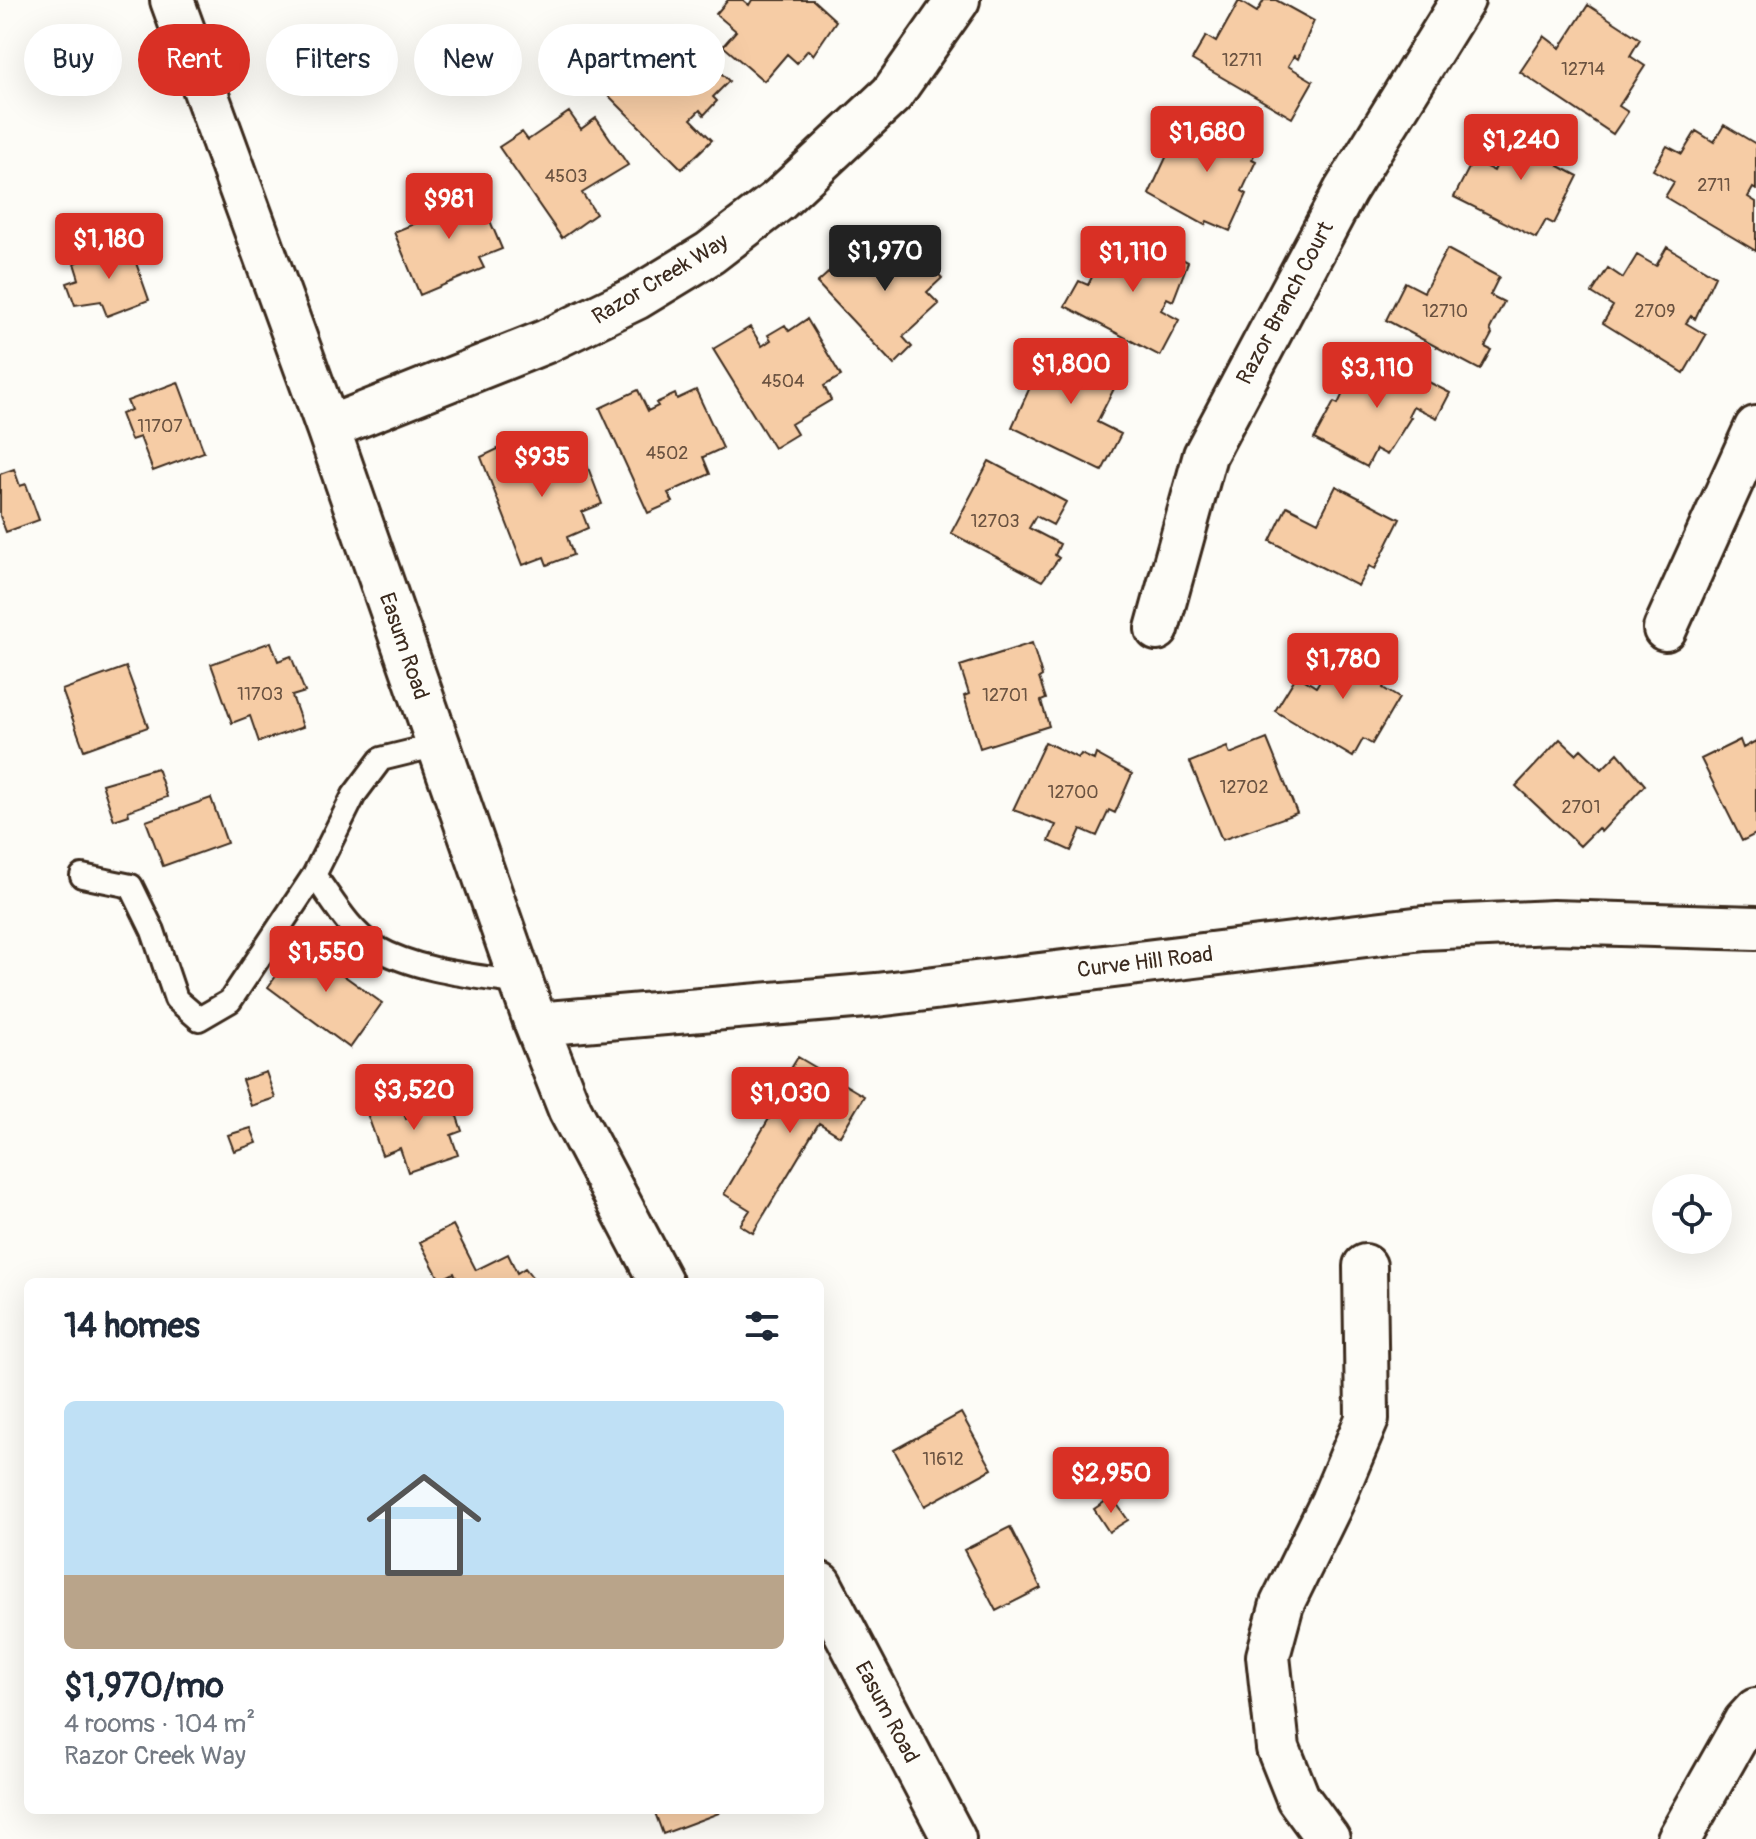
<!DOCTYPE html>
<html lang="en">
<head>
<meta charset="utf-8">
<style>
	:root { --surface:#fff; --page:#f2f2f3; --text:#1f2937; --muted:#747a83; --accent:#d93025 }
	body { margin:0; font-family:Pangolin,sans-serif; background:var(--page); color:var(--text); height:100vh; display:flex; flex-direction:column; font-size:30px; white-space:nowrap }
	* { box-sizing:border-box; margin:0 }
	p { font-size:26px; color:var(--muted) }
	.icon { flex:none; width:44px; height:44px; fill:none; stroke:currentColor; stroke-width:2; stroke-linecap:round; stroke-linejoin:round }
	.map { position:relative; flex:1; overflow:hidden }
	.details { position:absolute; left:24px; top:1278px; width:800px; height:536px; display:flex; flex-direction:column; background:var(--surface); border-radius:12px; box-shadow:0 8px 32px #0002 }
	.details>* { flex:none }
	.hud { position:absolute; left:24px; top:24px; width:800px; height:72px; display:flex; gap:16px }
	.tools { position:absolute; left:1652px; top:1174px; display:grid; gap:16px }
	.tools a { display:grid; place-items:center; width:80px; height:80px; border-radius:50%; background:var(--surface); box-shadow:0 8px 32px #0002; font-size:40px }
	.price { position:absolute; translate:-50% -68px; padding:0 18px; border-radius:8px; background:var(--accent); color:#fff; font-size:26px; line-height:52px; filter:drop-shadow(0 2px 4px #0008) }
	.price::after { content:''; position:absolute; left:50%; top:48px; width:24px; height:18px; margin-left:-12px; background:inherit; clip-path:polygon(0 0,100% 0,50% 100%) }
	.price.current { background:#222; color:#fff }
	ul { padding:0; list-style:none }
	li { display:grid; align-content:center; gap:16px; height:424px; padding:0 40px }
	li span { display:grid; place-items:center; height:248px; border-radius:12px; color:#555 }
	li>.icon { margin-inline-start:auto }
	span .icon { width:144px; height:144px; fill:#fffc; stroke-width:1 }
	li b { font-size:34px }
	h2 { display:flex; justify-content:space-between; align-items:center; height:96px; padding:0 40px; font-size:34px }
	.pill { padding:0 28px; border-radius:36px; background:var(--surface); box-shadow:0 8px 32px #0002; font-size:28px; line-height:72px }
	.pill.current { background:var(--accent); color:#fff }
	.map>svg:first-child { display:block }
</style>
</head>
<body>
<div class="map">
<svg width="1756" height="1839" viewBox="0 0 1756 1839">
	<rect width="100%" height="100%" fill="#fdfcf7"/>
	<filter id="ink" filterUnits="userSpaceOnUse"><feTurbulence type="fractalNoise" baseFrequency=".0125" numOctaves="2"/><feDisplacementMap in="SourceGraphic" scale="16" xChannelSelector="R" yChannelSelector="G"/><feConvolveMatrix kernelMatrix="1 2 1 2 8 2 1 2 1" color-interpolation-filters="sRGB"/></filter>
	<g filter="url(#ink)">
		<path fill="#f6cca5" stroke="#3b2a1e" stroke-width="2" d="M728 0H743L749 5 752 0H813L836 21 813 55 808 50 797 63 787 54 764 81 723 46 736 31 716 14Z
			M1264 0H1276L1314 21 1298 59 1294 56 1288 66 1313 81 1292 118 1192 60 1206 36 1216 42 1239 1 1257 12Z
			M1588 5 1640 39 1630 56 1645 66 1619 106 1628 112 1613 134 1520 72 1544 36 1560 48Z
			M677 29 729 81 713 97 717 101 704 115 700 110 691 119 712 140 682 169 602 89 620 70 628 77Z
			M569 112 581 129 596 118 628 165 582 193 596 214 562 238 499 147 522 132 528 140Z
			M1200 115 1260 144 1252 159 1256 161 1242 191 1247 194 1230 231 1207 221 1205 225 1149 194 1169 151 1175 154 1185 132 1191 135Z
			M1519 123 1568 149 1559 166 1578 176 1554 224 1546 220 1536 238 1454 197 1473 160 1494 171 1500 158 1496 155 1505 136 1511 140Z
			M1724 125 1756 144V190L1753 188 1748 197 1756 202V251L1665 197 1674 182 1653 170 1667 146 1682 154 1696 131 1714 142Z
			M471 176 502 249 479 258 484 268 420 295 394 232 458 206 449 185Z
			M895 232 898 236 901 233 942 278 927 292 939 304 903 337 912 347 894 365 817 283 848 255 858 266Z
			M1138 236 1188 262 1173 301 1167 298 1161 310 1179 320 1160 356 1065 306 1079 281 1088 285 1109 243 1129 253Z
			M129 243 149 300 107 316 101 301 75 305 67 283 79 279 74 263Z
			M1667 247 1715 276 1695 319 1691 316 1686 323 1706 335 1684 373 1603 323 1613 306 1592 293 1608 268 1623 278 1637 255 1656 266Z
			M1447 249 1499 277 1490 295 1504 302 1490 329 1492 334 1485 347 1491 350 1480 370 1386 320 1405 282 1424 292Z
			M807 319 841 376 824 386 831 400 791 424 797 434 774 448 713 349 750 327 762 346 771 340 768 335 785 325 789 331Z
			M1060 342 1122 373 1097 422 1121 434 1102 471 1012 427 1044 356 1051 360Z
			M1371 352 1450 393 1437 418 1413 406 1408 416 1411 417 1387 455 1376 449 1367 467 1314 439 1334 402 1338 404 1350 378 1355 381Z
			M178 382 204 452 153 471 140 437 131 440 121 414 131 410 127 401Z
			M638 390 648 411 658 406 656 403 675 394 677 399 696 390 723 448 703 457 710 474 668 493 673 502 648 513 600 408Z
			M521 438 528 457 548 450 551 458 580 447 602 504 582 512 588 528 567 537 573 555 547 565 544 557 523 565 481 457Z
			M989 461 1066 502 1053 525 1036 516 1029 528 1060 544 1055 555 1059 558 1042 581 951 533Z
			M14 469 20 486 26 484 39 520 6 532 0 516V474Z
			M1336 486 1400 519 1375 569 1369 566 1358 586 1270 541 1287 506 1318 522Z
			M271 642 278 661 291 656 305 692 292 696 303 727 259 742 250 716 232 723 211 664Z
			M1344 642 1394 671 1383 688 1399 698 1372 744 1363 739 1353 757 1275 711 1297 675 1316 687 1322 677 1318 675 1329 656 1334 659Z
			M1032 643 1042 676 1039 678 1046 699 1041 701 1049 726 980 748 964 696 969 694 960 666Z
			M126 667 148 727 84 750 62 690Z
			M1267 739 1297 813 1222 840 1190 762 1227 747 1230 754Z
			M1560 739 1576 754 1581 749 1602 769 1618 753 1645 785 1601 832 1598 828 1580 846 1516 786Z
			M1740 740 1743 748 1756 741V834L1742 841 1701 759Z
			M1045 742 1078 758 1081 754 1094 760 1096 754 1132 774 1115 813 1109 810 1097 836 1081 829 1071 851 1049 841 1056 825 1013 810Z
			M157 768 167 797 128 811 129 815 114 820 102 784Z
			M211 798 227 843 163 866 146 821Z
			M300 944 322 960 328 950 346 963 339 972 382 1003 350 1048 268 987Z
			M798 1057 864 1096 840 1136 819 1123 753 1233 740 1225 750 1210 724 1194 770 1117 764 1113Z
			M266 1072 275 1098 251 1106 242 1080Z
			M396 1093 406 1119 452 1102 462 1131 451 1135 458 1155 408 1172 400 1148 382 1155 364 1105Z
			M251 1128 257 1143 234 1151 228 1135Z
			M453 1225 476 1270 508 1254 517 1273 525 1268 536 1282H458L454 1273 440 1280 420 1242Z
			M961 1413 992 1469 925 1506 894 1450Z
			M1112 1497 1128 1520 1109 1532 1094 1509Z
			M1010 1527 1041 1588 996 1611 964 1550Z
			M654 1810H717L719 1813 663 1834Z"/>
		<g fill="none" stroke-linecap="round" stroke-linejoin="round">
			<defs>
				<path id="service" d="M314 875C332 899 349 931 375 947 416 971 475 976 521 983
					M82 876 131 886 153 931 176 999 199 1019 230 1001 314 875 354 795 381 759 438 745"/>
				<path id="minor" d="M172 0 328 428 536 1024 570 1110 661 1282
					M328 428 547 341 636 298 710 253 779 200 892 94 958 0
					M1157 629 1205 455 1345 191 1463 0
					M1665 629 1756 428
					M536 1024 877 995 1423 928 1553 922 1756 928
					M820 1584 954 1839
					M1328 1839 1298 1798 1278 1748 1268 1656 1282 1604 1332 1502 1367 1419 1365 1266
					M1679 1839 1745 1722 1756 1710"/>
			</defs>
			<use href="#service" stroke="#3b2a1e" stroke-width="28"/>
			<use href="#minor" stroke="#3b2a1e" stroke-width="48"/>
			<use href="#service" stroke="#fdfcf7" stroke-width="22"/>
			<use href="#minor" stroke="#fdfcf7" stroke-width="42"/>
		</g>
	</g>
	<g text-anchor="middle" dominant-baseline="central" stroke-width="7" stroke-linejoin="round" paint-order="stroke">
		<g font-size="18" fill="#6a5240">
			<text x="1242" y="60">12711</text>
			<text x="1583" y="69">12714</text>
			<text x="566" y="176">4503</text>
			<text x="1714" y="185">2711</text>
			<text x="1445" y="311">12710</text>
			<text x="1655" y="311">2709</text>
			<text x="783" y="381">4504</text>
			<text x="160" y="426">11707</text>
			<text x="667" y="453">4502</text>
			<text x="995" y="521">12703</text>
			<text x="260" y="694">11703</text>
			<text x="1005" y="695">12701</text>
			<text x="1244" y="787">12702</text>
			<text x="1073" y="792">12700</text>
			<text x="1581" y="807">2701</text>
			<text x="943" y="1459">11612</text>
		</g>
		<g font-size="22" fill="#3b2a1e" stroke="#fdfcf7">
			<text transform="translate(660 279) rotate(-31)">Razor Creek Way</text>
			<text transform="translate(1285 303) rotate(-62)">Razor Branch Court</text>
			<text transform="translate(404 646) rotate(71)">Easum Road</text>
			<text transform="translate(1145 962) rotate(-7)">Curve Hill Road</text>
			<text transform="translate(887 1712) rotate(62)">Easum Road</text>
		</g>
	</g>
</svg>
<div class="tools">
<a><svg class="icon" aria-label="locate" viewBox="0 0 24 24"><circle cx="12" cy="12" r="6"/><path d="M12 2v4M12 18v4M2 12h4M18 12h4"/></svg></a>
</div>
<b class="price" style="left:1207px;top:174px">$1,680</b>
<b class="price" style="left:1521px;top:182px">$1,240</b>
<b class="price" style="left:449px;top:241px">$981</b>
<b class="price" style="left:109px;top:281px">$1,180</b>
<b class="price current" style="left:885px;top:293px">$1,970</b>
<b class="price" style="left:1133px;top:294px">$1,110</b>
<b class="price" style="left:1071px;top:406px">$1,800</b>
<b class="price" style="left:1377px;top:410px">$3,110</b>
<b class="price" style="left:542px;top:499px">$935</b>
<b class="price" style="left:1343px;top:701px">$1,780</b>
<b class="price" style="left:326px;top:994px">$1,550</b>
<b class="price" style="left:414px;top:1132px">$3,520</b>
<b class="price" style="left:790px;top:1135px">$1,030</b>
<b class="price" style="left:1111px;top:1515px">$2,950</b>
<div class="hud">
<a class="pill">Buy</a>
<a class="pill current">Rent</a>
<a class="pill">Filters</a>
<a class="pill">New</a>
<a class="pill">Apartment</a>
</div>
<section class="details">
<h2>14 homes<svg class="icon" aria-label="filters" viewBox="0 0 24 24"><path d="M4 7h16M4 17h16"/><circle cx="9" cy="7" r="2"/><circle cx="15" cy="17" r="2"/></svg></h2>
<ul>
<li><span style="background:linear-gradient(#bfe0f5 70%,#b9a48a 0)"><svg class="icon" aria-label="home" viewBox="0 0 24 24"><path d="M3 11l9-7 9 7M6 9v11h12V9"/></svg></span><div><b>$1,970/mo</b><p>4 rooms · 104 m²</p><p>Razor Creek Way</p></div></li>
</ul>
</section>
</div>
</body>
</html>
